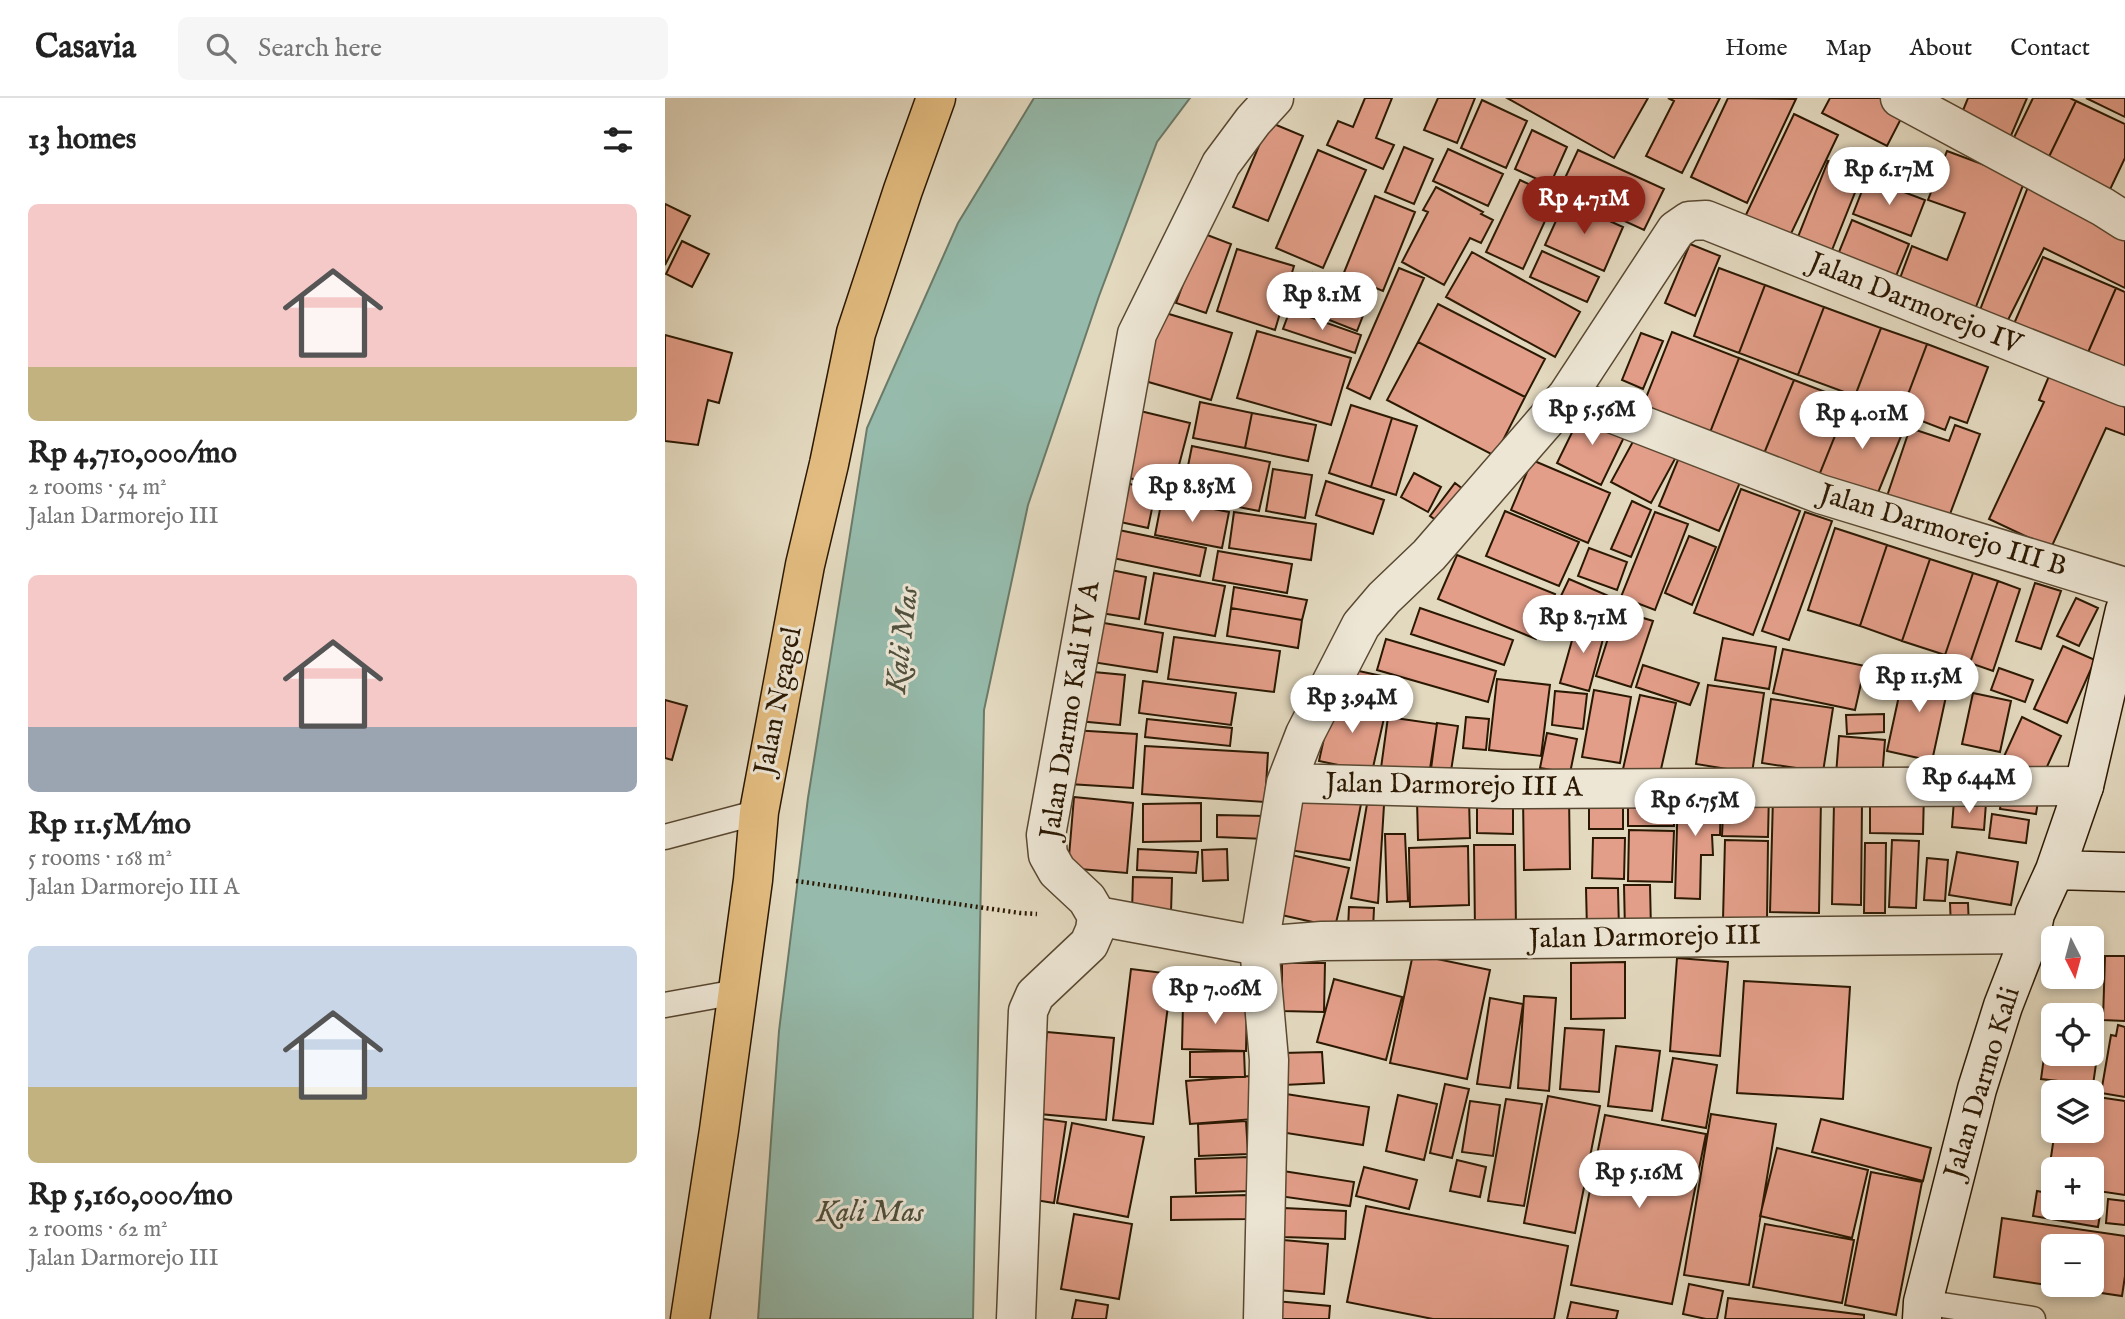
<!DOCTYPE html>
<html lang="en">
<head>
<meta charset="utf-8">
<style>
	:root { --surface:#fff; --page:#f6f6f6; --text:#222; --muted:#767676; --line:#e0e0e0; --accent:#8f2418 }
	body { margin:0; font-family:"IM FELL English",serif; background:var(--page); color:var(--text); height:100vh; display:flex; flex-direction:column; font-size:26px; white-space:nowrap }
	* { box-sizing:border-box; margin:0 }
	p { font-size:23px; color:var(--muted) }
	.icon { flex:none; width:38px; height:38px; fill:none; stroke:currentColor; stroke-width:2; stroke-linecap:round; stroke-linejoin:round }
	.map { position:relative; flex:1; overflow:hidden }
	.drawer { display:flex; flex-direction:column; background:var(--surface); width:665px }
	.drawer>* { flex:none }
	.needle { width:46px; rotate:174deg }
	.buttons { position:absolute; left:1376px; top:828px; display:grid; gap:14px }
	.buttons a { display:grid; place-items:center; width:63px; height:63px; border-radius:10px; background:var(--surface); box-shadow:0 4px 10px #0003; font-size:35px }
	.price { position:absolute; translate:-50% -60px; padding:0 16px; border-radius:24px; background:#fff; color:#222; font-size:23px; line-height:46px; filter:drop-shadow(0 2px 4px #0008) }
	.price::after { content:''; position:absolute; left:50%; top:42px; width:21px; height:16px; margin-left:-10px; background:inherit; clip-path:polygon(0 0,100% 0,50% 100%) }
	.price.on { background:var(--accent); color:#fff }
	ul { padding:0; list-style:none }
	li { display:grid; align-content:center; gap:14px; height:371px; padding:0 28px }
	li span { display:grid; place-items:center; height:217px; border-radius:10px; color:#555 }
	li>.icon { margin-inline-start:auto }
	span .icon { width:126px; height:126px; fill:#fffc; stroke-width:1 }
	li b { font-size:30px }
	h2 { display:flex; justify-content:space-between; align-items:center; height:84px; padding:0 28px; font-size:30px }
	header { display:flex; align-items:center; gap:42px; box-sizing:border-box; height:98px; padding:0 35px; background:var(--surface); border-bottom:2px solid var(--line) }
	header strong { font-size:33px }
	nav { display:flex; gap:38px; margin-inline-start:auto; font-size:24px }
	.search { width:490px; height:63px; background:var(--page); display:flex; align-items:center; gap:18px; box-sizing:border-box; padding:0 24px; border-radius:10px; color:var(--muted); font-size:26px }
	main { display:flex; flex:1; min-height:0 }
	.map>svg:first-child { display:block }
</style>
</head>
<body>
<header>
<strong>Casavia</strong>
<div class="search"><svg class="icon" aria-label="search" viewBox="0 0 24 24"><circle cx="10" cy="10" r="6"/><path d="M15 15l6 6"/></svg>Search here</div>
<nav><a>Home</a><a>Map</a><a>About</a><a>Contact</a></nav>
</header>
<main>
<section class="drawer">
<h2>13 homes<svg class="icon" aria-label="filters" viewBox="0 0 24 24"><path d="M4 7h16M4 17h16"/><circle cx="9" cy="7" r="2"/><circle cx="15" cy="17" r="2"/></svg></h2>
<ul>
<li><span style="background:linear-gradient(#f6c9c9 75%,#c2b280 0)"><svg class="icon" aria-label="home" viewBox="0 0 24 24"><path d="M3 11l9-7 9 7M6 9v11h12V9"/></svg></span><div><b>Rp 4,710,000/mo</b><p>2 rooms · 54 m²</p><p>Jalan Darmorejo III</p></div></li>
<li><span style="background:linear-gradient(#f6c9c9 70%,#9aa5b1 0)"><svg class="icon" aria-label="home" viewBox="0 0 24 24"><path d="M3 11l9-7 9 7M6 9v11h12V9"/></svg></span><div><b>Rp 11.5M/mo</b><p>5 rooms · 168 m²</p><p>Jalan Darmorejo III A</p></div></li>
<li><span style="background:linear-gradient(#c9d6e8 65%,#c2b280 0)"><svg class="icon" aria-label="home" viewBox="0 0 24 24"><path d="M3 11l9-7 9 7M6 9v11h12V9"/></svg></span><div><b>Rp 5,160,000/mo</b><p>2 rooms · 62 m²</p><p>Jalan Darmorejo III</p></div></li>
</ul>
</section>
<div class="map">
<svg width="1460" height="1221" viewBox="0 0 1460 1221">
	<rect width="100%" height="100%" fill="#e3d9bf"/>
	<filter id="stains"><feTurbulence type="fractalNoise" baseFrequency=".00286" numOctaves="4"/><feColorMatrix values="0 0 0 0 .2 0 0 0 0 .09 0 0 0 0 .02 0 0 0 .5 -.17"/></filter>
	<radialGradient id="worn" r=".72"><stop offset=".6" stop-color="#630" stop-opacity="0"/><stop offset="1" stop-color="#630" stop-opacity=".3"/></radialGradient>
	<path fill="#96bbac" stroke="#6b7a68" stroke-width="2" d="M369 0H525L492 44 434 198 363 407 319 612 308 1221H93L114 933 143 700 202 330 293 125Z"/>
	<path fill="#e39e89" stroke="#2b1802" stroke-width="2" fill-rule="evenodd" d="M700 0H727L711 40 729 47 718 71 662 47 673 23 688 29Z
		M773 0H810L792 45 759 32Z
		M842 0H983L949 60Z
		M1003 0H1055L1017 75 981 58 1009 3Z
		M1063 0 1131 1 1082 105 1026 79Z
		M1165 0H1223L1242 9 1222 48 1157 15Z
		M1303 0H1362L1342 47 1292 27Z
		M1368 0H1405L1411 3 1379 69 1343 52Z
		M1421 0H1460V19Z
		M817 2 862 23 841 70 796 50Z
		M1411 3 1460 26V60L1441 100 1379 69Z
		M1129 16 1173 37 1122 144 1078 123Z
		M604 24 638 38 603 123 568 109Z
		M867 32 902 49 885 87 850 71Z
		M739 49 768 61 749 106 720 94Z
		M783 51 838 76 823 108 768 83Z
		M653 52 701 72 658 170 611 150Z
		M913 52 999 91 979 132 894 93Z
		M1282 53 1360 82 1307 219 1231 191 1247 148 1282 162 1300 115 1263 102Z
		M1163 63 1197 77 1165 157 1131 144Z
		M1202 80 1260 102 1246 138 1188 116Z
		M855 82 891 99 858 171 821 154Z
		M771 89 818 114 816 116 828 122 816 145 805 140 779 187 737 164 763 114 758 112Z
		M1363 89 1460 142V190L1379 150 1343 222 1315 212Z
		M710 98 750 114 718 193 678 177Z
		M900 103 958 129 939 173 880 147Z
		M0 106 25 118 0 167Z
		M1187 122 1244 146 1227 188 1170 164Z
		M537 135 566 146 541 215 511 205Z
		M17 143 44 156 27 189 1 176Z
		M1025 146 1055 158 1030 218 1000 205Z
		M572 151 629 168 610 232 552 213Z
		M877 153 934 179 922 204 865 179Z
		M807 154 915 214 890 259 781 199Z
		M1378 159 1451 190 1421 259 1348 228Z
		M734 170 759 180 705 301 682 290Z
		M1054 170 1100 187 1074 255 1029 238Z
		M648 175 706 197 692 233 634 210Z
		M1100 187 1159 209 1133 277 1074 255Z
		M1451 190 1460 194V275L1421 259Z
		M773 206 880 261 860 299 753 244Z
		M1159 209 1216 230 1190 298 1133 277Z
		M625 212 696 237 690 255 618 231Z
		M494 213 567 235 546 302 473 281Z
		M1216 230 1262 246 1236 315 1190 298Z
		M592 233 686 260 666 327 572 300Z
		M1007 234 1074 260 1044 337 977 310Z
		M976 235 998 243 978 291 957 282Z
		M0 237 67 255 54 305 43 302 33 347 0 343Z
		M753 244 860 299 830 358 722 302Z
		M1262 246 1323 269 1302 325 1285 319 1280 332 1236 315Z
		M1074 260 1129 282 1098 358 1044 337Z
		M1384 278 1460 309V337L1441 330 1386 450 1324 421 1379 304 1374 302Z
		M1129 282 1184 303 1153 380 1098 358Z
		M1184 303 1241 326 1210 402 1153 380Z
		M535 304 587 315 580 350 528 340Z
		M686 307 727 320 706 389 664 375Z
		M471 312 525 325 508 390 455 378Z
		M918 312 962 333 936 387 892 365Z
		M587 315 651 327 643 363 580 350Z
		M727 320 752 328 731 397 706 389Z
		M1290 327 1315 336 1282 424 1219 407 1245 330 1284 343Z
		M971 338 1011 359 986 405 946 384Z
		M527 348 605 364 594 413 517 398Z
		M1015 357 1076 382 1054 433 994 408Z
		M867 362 945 395 923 445 846 412Z
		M608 371 647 377 640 420 601 413Z
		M749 375 776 389 763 414 736 399Z
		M661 383 719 402 708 436 651 417Z
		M454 384 491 391 483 430 446 422Z
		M790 385 803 395 778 427 765 418Z
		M1076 391 1135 413 1088 537 1029 515Z
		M497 401 564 414 557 450 490 437Z
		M967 403 986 412 966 459 946 451Z
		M840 413 914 444 894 488 821 458Z
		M569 414 651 426 646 462 564 450Z
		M990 414 1023 426 990 512 956 499Z
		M1140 414 1167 423 1124 542 1097 533Z
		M1170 430 1222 447 1195 528 1143 512Z
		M449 431 541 450 535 478 443 459Z
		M1024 438 1051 449 1027 507 1000 495Z
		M1222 447 1265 461 1237 543 1195 528Z
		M924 450 962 464 952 492 913 478Z
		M553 453 627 466 622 495 548 482Z
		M792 457 890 496 871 541 773 501Z
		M1265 461 1308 475 1280 557 1237 543Z
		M436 470 481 479 474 521 429 514Z
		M489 475 560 488 550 538 480 526Z
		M1308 475 1333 483 1305 565 1280 557Z
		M904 481 946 499 937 519 895 500Z
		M1333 483 1355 491 1328 573 1305 565Z
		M1370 485 1396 493 1376 551 1351 543Z
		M569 489 642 502 637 522 566 510Z
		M1411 500 1433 510 1414 548 1392 538Z
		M566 510 637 522 633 550 562 538Z
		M755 510 848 542 839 567 746 536Z
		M952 512 988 523 966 589 931 578Z
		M913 521 941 530 924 593 895 585Z
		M433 524 498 535 492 574 427 564Z
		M509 539 615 553 609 594 503 581Z
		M1058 540 1111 549 1104 591 1050 582Z
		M721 541 831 573 823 604 712 572Z
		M1398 548 1430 562 1402 625 1369 611Z
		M1118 551 1200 568 1190 612 1108 595Z
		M978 567 1034 585 1025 607 971 589Z
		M680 570 726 580 720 607 674 597Z
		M1240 570 1285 580 1267 663 1222 653Z
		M1334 570 1368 582 1360 604 1326 592Z
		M418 573 460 577 455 627 413 623Z
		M832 581 885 587 876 658 824 652Z
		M478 583 571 595 566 627 474 615Z
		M1043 587 1099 595 1087 675 1031 666Z
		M929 592 966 599 955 665 917 659Z
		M890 593 922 596 918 631 887 627Z
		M1308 595 1346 603 1335 654 1297 646Z
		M975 597 1011 605 994 680 958 671Z
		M668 599 721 611 707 674 654 663Z
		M1106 601 1168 610 1158 674 1097 665Z
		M0 602 22 608 7 662 0 660Z
		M1219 616V634L1182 636 1181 617Z
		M723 619 772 626 764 677 716 670Z
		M801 619 824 621 821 652 798 650Z
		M1357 619 1396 638 1375 684 1336 665Z
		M482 621 567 630 565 648 480 639Z
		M772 625 793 628 786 673 766 671Z
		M407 632 472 636 468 690 404 686Z
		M882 635 912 641 905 675 875 670Z
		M1174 638 1220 642 1217 681 1171 677Z
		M480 648 603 655 600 704 477 696Z
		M1283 658 1328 664 1326 683 1280 677Z
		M637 691 697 701 685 762 625 752Z
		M1338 691 1374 697 1371 716 1335 711Z
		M1205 692 1259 693 1258 736 1205 735Z
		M924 693H958V731H924Z
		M963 693 1009 694V728H963Z
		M1013 693 1056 694 1055 737H1047L1048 757H1036L1035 801 1010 800Z
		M1059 693 1104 694 1103 739 1057 738Z
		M812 697 848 698V736L812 735Z
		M904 697 905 771 859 772 858 698Z
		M409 699 468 705 462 775 403 770Z
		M1108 699 1156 700 1154 815 1105 814Z
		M804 700 805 740 753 742 752 702Z
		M1289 702 1321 705 1319 732 1287 729Z
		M1169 704 1197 705 1196 807 1167 806Z
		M536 705V743L478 744V706Z
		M702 706 719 707 713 805 686 800Z
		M1327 716 1364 722 1361 745 1324 740Z
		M552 717 601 718V741L552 739Z
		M964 732 1009 733 1007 784 963 783Z
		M720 736H740L743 803 722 804Z
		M928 740H960L959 781 927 780Z
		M1060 742 1103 743 1102 822H1058Z
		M1227 742 1254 743 1251 810 1224 809Z
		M1200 745H1221L1220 815H1199Z
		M809 747H850L851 832 810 833Z
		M803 748 804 807 745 809 744 750Z
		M473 751 533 754 531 775 472 772Z
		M562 751 563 782 538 783 537 752Z
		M1292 754 1353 764 1346 807 1284 797Z
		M626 757 684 770 670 829 612 816Z
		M1262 760 1283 762 1280 803 1259 802Z
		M468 779 507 780 506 815 467 814Z
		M959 787H985L986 832 960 833Z
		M921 790H953L954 832H922Z
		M1285 805H1303L1304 830H1286Z
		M684 809 709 810 708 832 683 831Z
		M748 856 825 872 802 981 725 965Z
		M1440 858H1460V923L1438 922Z
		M1012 860 1063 864 1055 958 1005 953Z
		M960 864V920L906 921V865Z
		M617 865H660L659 914 617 913Z
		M466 871 507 876 488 1026 448 1022Z
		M669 881 737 899 721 962 652 944Z
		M1079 883 1185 889 1178 1001 1072 995Z
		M859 898 891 900 884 993 853 990Z
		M825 900 858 906 845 990 812 986Z
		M518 904 582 906 581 953 517 951Z
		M1384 923 1388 924V956H1426V929L1436 931 1428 987 1376 981Z
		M1453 927 1460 929V999L1436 995 1446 937 1451 938Z
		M900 930 939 932 934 994 895 991Z
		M382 934 449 940 441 1022 374 1016Z
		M951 948 995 953 987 1013 943 1008Z
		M579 953 580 979H525V954Z
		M657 954 659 985 619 987 618 955Z
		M1008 960 1052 967 1041 1030 997 1022Z
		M585 978 589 1021 525 1026 521 983Z
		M780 986 804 991 787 1060 765 1055Z
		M621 996 704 1009 698 1047 615 1034Z
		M733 997 772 1006 759 1062 721 1053Z
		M883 998 935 1008 910 1135 859 1125Z
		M1426 998 1460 1003V1097L1426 1092V1071H1388V1087L1382 1086 1390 1032H1426Z
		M841 1001 877 1006 859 1108 823 1103Z
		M805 1003 835 1007 828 1058 797 1054Z
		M1046 1016 1111 1026 1084 1187 1019 1177Z
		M940 1017 1041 1036 1007 1206 906 1187Z
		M371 1020 401 1024 389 1105 358 1100Z
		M1156 1021 1266 1050 1258 1083 1147 1054Z
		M581 1023 583 1056 534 1058 533 1026Z
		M407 1025 479 1039 463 1119 392 1105Z
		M1112 1050 1203 1072 1187 1140 1095 1118Z
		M584 1059 585 1093 531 1095 530 1061Z
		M792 1062 821 1069 815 1099 785 1093Z
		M699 1069 752 1082 744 1111 691 1098Z
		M618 1073 689 1084 685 1108 614 1098Z
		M1206 1074 1257 1084 1231 1217 1180 1207Z
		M1372 1093 1388 1096V1110H1426V1103L1437 1104 1433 1129 1368 1118Z
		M582 1097 583 1121 506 1122V1099Z
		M1443 1101 1460 1103V1127L1441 1125Z
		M701 1108 903 1148 889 1221H768L682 1204Z
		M619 1110 681 1113 680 1141 618 1139Z
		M409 1116 467 1126 454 1201 396 1191Z
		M1337 1120 1460 1138V1178L1457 1198 1329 1179ZM1388 1148H1426V1186H1388Z
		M1100 1126 1189 1142 1177 1205 1088 1189Z
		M618 1142 663 1146 659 1196 613 1192Z
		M1024 1186 1058 1193 1052 1221H1041L1018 1216Z
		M1063 1200 1199 1217V1221H1060Z
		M411 1202 443 1207 441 1221H407Z
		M610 1203 665 1208 664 1221H608Z
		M906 1204 953 1213 951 1221H902Z"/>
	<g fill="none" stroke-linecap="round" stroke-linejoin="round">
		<defs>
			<path id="lane" d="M0 739 94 714
				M0 907 72 894
				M1258 1204 1368 1221"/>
			<path id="street" d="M1235 0 1438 109 1460 123
				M902 298 1155 396 1460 489
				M621 685 837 691 1419 688
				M432 818 594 848 657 843 1366 836
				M351 1221 363 913 370 897 424 846 430 832 432 818 422 801 392 773 383 757 381 737 472 236 556 66 588 23 609 0
				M598 1221 604 962 594 848 621 685 640 636 696 527 719 500 764 457 902 298 1011 132 1024 123 1041 122 1460 289"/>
			<path id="secondary" d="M1390 772 1460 774
				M1257 1221 1258 1204 1312 991 1338 908 1366 836 1370 816 1390 772 1419 688 1460 512"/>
			<path id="highway" d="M25 1221 54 1032 88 782 94 714 140 467 164 366 191 235 238 92 271 0"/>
		</defs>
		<use href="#lane" stroke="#594831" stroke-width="27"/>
		<use href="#street" stroke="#594831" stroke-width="41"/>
		<use href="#secondary" stroke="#2b1802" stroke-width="41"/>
		<use href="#highway" stroke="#2b1802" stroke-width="41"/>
		<path stroke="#2b1802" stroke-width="4.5" stroke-dasharray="2 3.5" stroke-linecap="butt" d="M131 783 355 815 372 816"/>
		<use href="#lane" stroke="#ede6d5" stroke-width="24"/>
		<use href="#street" stroke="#ede6d5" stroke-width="38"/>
		<use href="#secondary" stroke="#ede6d5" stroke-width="38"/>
		<use href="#highway" stroke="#e2bc80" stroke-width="38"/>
	</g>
	<g text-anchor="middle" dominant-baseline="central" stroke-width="6" stroke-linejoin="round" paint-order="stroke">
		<g font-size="28" fill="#2b1802" stroke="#ede6d5">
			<text transform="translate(1250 206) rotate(22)">Jalan Darmorejo IV</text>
			<text transform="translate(1278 433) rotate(17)">Jalan Darmorejo III B</text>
			<text transform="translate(114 603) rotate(-79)">Jalan Ngagel</text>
			<text transform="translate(406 612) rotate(-81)">Jalan Darmo Kali IV A</text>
			<text transform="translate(789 688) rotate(1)">Jalan Darmorejo III A</text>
			<text transform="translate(980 840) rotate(-1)">Jalan Darmorejo III</text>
			<text transform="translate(1318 985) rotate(-73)">Jalan Darmo Kali</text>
		</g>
		<g font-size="30" font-style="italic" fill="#50513e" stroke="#ede6d5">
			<text transform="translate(238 542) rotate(-83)">Kali Mas</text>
			<text x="205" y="1115">Kali Mas</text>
		</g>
	</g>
	<rect width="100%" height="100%" filter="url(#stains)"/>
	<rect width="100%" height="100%" fill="url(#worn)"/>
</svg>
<div class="buttons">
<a><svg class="needle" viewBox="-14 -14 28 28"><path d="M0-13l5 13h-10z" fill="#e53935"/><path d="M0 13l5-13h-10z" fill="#767676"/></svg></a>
<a><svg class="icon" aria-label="locate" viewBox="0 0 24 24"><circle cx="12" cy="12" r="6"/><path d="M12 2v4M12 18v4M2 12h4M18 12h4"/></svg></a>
<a><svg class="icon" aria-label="layers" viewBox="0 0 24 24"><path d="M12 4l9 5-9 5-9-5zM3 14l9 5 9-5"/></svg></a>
<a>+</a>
<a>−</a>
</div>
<b class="price" style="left:1224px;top:109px">Rp 6.17M</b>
<b class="price on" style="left:919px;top:138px">Rp 4.71M</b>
<b class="price" style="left:657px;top:234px">Rp 8.1M</b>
<b class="price" style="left:927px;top:349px">Rp 5.56M</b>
<b class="price" style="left:1197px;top:353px">Rp 4.01M</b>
<b class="price" style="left:527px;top:426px">Rp 8.85M</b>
<b class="price" style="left:918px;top:557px">Rp 8.71M</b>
<b class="price" style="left:1254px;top:616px">Rp 11.5M</b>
<b class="price" style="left:687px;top:637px">Rp 3.94M</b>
<b class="price" style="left:1304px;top:717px">Rp 6.44M</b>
<b class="price" style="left:1030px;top:740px">Rp 6.75M</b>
<b class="price" style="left:550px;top:928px">Rp 7.06M</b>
<b class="price" style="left:974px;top:1112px">Rp 5.16M</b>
</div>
</main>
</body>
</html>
